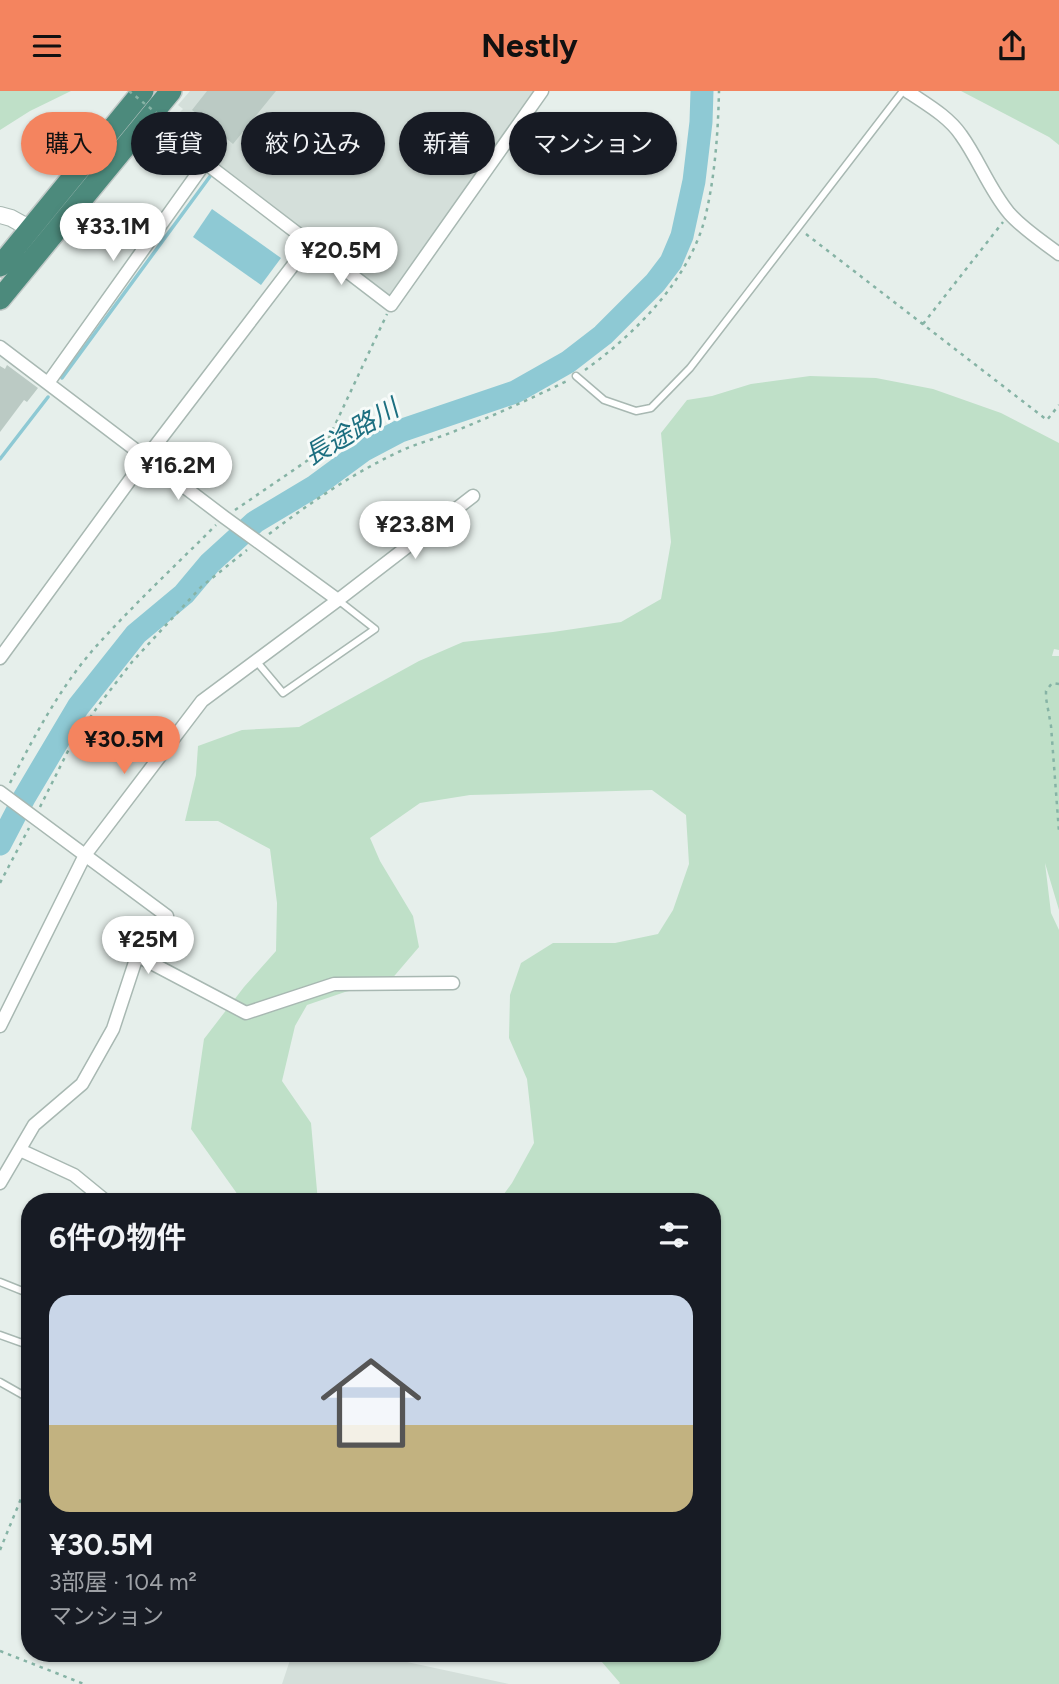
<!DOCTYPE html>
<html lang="ja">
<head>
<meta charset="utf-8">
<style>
	:root { --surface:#171b24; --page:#20242c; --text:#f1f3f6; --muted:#9ea1a6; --line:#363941; --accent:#f4845f }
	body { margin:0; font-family:Figtree,"Noto Sans JP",sans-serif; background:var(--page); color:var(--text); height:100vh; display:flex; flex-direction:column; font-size:26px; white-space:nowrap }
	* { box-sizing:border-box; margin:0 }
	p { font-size:23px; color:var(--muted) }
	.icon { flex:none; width:38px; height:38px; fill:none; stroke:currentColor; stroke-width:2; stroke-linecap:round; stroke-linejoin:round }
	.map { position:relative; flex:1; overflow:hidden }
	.sheet { position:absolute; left:21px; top:1102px; width:700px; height:469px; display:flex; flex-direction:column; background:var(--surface); border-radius:28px; box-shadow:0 2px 5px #0004 }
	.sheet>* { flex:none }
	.top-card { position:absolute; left:21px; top:21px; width:700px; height:63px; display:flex; gap:14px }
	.price { position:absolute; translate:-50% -60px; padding:0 16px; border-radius:24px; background:#fff; color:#222; font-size:23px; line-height:46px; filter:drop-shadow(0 2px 4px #0008) }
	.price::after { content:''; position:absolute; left:50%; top:42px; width:21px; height:16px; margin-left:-10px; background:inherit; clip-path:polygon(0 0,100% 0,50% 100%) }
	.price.current { background:var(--accent); color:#111 }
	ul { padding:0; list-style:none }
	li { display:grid; align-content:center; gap:14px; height:371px; padding:0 28px }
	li+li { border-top:2px solid var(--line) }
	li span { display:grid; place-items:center; height:217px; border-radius:21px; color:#555 }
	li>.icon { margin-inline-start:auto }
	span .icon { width:126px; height:126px; fill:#fffc; stroke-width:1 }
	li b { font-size:30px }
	h2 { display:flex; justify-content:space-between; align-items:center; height:84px; padding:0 28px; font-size:30px }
	.tag { padding:0 24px; border-radius:32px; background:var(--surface); box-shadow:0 2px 5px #0004; font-size:24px; line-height:63px }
	.tag.current { background:var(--accent); color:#111 }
	header { display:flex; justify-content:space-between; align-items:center; height:91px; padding:0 28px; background:var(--accent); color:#111; font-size:32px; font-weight:700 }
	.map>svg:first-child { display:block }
</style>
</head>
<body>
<header><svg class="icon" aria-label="menu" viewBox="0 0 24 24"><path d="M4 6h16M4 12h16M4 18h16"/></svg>Nestly<svg class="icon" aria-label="share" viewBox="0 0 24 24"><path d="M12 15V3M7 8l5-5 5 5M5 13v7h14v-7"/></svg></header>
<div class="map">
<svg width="1059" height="1593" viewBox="0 0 1059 1593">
	<rect width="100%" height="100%" fill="#e6efeb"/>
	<path fill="#d4dfda" d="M190 0H539L389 204 189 50 195 43 177 24 183 18 178 14Z
		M292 1563H370L509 1593H282Z"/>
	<path fill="#bfe0c8" d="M0 0H71L30 20 0 39Z
		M961 0H1059V54L1049 46Z
		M810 285 876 287 933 298 1001 322 1059 352V559L1054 558 1052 565H1059V819L1045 772 1051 822 1059 839V1593H619L620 1592 595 1563H712V1111H498L512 1092 534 1052 527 988 509 947 510 904 521 872 553 852H615L658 843 673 819 689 773 686 724 652 699 470 704 420 712 370 747 380 770 413 825 419 856 390 890 345 901 307 914 295 935 282 990 311 1032 318 1111H243L191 1038 204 948 244 896 276 860 277 812 270 758 218 730H185L196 684 198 655 242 639 299 636 419 570 463 551 553 541 621 531 661 508 671 451 661 342 687 309 712 305 751 293Z"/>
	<path fill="#8ec9d4" d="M212 118 281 167 261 194 193 146Z"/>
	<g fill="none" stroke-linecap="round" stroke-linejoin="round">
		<path stroke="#8ec9d4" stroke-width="3.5" d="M62 287 211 84
			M0 368 48 306"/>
		<path stroke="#8ec9d4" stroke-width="23" d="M0 753 24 707 78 616 136 543 184 503 210 472 255 431 315 395 364 359 400 340 515 301 568 271 603 244 655 192 671 171 682 145 694 90 701 31 702 0"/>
	</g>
	<path fill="#bbcac4" d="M207 0H276L233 53 192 19Z
		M7 274 38 297 27 311 24 309 0 341V275L5 278Z"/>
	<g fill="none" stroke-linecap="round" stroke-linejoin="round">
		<defs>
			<path id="service" d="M576 285 604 309 636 320 651 317 690 277 903 0
				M257 571 283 602 375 538 338 509
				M0 1191 30 1203
				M0 1244 25 1253 30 1257
				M0 1291 30 1308"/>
			<path id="minor" d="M907 0C926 13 948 25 961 44 979 69 989 98 1009 122 1023 138 1042 150 1059 163
				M148 28 391 214 542 0
				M0 256 224 426 338 509
				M48 292 205 72
				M0 567 146 367 310 152
				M0 701 167 825 140 856 113 938 82 993 34 1034 0 1092
				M138 865 246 922 334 893 453 892
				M0 935 85 764 202 610 338 509 473 405
				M20 1059 74 1084 107 1111"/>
			<path id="tertiary" d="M0 124 11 127 31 138"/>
			<path id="trunk" d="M0 175 143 0
				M0 208 171 0"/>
		</defs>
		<use href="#service" stroke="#a8b8b2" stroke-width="9"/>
		<use href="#minor" stroke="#a8b8b2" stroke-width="15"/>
		<use href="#tertiary" stroke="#a8b8b2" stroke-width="18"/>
		<use href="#trunk" stroke="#c2cac8" stroke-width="24"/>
		<path stroke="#86b3a5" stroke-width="2.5" stroke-dasharray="3.5 5" stroke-linecap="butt" d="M170 25 192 42 189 45
			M806 143 1047 329 1059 314
			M923 233 1003 131
			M585 279C635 243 689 189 705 127 715 86 718 42 719 0
			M235 419 317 363 327 351 387 223
			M269 443C311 411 356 380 405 358 421 351 439 347 455 340 493 325 530 308 567 290
			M1059 593 1052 592 1046 600V607L1051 635 1059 741
			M10 692C34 646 58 600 92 560 131 516 175 475 216 434
			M40 716 68 660 98 615 132 571 201 496 247 459
			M0 792 29 737
			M0 1459 27 1393 30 1391
			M0 1560 84 1593"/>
		<use href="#service" stroke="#fff" stroke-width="6"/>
		<use href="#minor" stroke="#fff" stroke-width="12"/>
		<use href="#tertiary" stroke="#fff" stroke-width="16"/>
		<use href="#trunk" stroke="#4c8a7c" stroke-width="21"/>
		<path stroke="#86b3a5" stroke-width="2.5" stroke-dasharray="3.5 5" stroke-linecap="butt" d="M129 0 165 29"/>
	</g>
	<g text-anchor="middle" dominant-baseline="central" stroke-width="6" stroke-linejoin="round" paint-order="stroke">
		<g font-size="26" font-style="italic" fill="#1c6f80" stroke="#f7fbf9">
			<text transform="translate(351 341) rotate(-30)">長途路川</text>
		</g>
	</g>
</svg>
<b class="price" style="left:113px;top:172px">¥33.1M</b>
<b class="price" style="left:341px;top:196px">¥20.5M</b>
<b class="price" style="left:178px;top:411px">¥16.2M</b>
<b class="price" style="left:415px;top:470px">¥23.8M</b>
<b class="price current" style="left:124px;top:685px">¥30.5M</b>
<b class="price" style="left:148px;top:885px">¥25M</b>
<div class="top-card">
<a class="tag current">購入</a>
<a class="tag">賃貸</a>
<a class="tag">絞り込み</a>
<a class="tag">新着</a>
<a class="tag">マンション</a>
</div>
<section class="sheet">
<h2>6件の物件<svg class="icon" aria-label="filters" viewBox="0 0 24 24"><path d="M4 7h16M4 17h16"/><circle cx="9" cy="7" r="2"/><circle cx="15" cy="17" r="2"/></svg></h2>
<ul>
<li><span style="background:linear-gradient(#c9d6e8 60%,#c2b280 0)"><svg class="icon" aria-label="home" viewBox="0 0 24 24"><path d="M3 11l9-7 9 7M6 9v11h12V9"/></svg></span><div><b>¥30.5M</b><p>3部屋 · 104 m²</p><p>マンション</p></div></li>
</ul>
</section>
</div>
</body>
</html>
